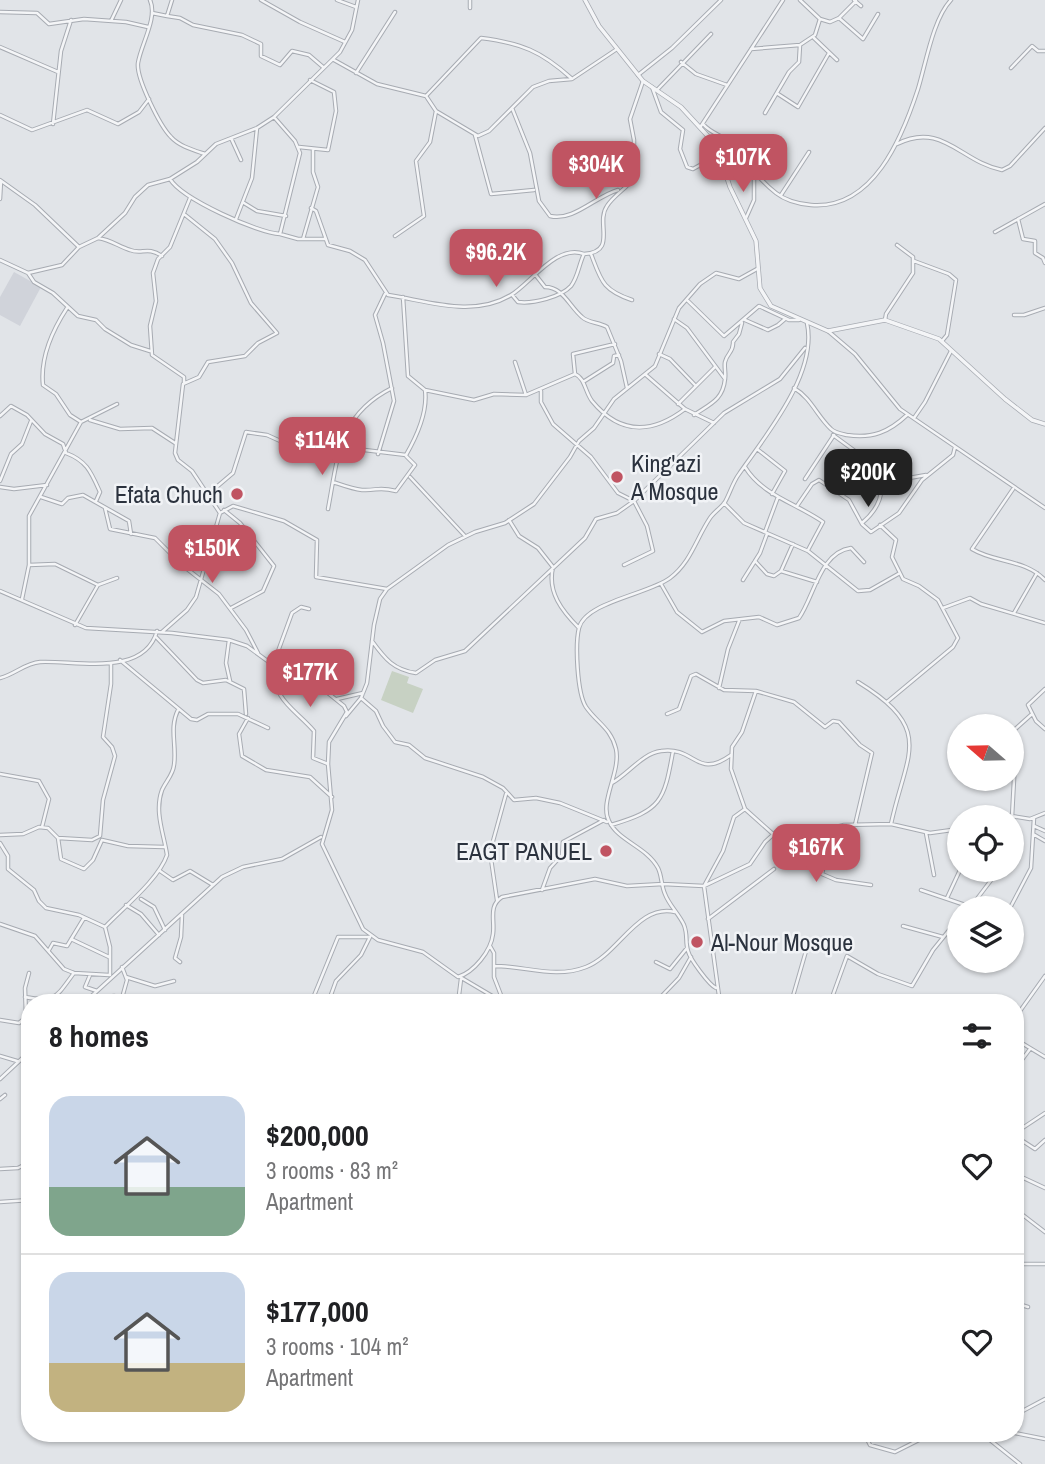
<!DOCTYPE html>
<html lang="en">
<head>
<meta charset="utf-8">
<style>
	:root { --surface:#fff; --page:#f6f6f6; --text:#202124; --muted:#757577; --line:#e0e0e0; --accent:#c05462 }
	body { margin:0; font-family:"Archivo Narrow",sans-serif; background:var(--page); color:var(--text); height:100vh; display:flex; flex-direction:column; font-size:26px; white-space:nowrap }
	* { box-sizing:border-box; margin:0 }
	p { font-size:23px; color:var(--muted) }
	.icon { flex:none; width:38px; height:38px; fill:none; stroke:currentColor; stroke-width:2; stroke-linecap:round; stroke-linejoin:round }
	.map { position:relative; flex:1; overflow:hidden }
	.panel { position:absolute; left:21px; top:994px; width:1003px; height:448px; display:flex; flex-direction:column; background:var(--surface); border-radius:28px; box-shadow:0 2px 5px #0004 }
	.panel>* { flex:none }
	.needle { width:46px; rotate:290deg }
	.buttons { position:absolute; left:947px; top:714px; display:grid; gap:14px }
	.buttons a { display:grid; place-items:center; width:77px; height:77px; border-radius:50%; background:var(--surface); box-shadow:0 2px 5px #0004; font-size:35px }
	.price { position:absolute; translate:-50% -60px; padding:0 16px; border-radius:14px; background:var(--accent); color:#fff; font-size:23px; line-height:46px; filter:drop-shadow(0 2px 4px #0008) }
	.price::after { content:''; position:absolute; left:50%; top:42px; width:21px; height:16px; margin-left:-10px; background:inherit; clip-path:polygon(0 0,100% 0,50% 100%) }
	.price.active { background:#222; color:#fff }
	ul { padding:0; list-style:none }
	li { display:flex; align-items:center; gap:21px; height:175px; padding:0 28px }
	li+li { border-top:2px solid var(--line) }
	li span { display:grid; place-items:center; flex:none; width:196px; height:140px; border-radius:21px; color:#555 }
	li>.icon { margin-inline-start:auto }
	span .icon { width:84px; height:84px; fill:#fffc; stroke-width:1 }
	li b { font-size:30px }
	h2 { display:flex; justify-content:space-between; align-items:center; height:84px; padding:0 28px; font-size:30px }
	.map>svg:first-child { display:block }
</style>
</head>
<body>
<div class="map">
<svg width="1045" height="1464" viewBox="0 0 1045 1464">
	<rect width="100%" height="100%" fill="#e1e4e8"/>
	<path fill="#d0d3da" d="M14 272 41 287 20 326 0 315V297Z"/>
	<path fill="#c7d1c3" d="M392 671 409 677 407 683 423 689 413 713 381 700Z"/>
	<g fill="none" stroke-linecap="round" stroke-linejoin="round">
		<defs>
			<path id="minor" d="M150 0C158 18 141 44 138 63 136 78 160 126 171 137 179 146 193 150 205 154
				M261 0 300 22 345 42
				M337 0 356 7
				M470 0V8
				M800 0 820 19 830 22 839 18 856 1
				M854 0 861 6
				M0 12 37 13 49 24 84 19 126 22 148 27
				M152 13 167 16 172 0
				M167 16 180 18 193 25 242 35 261 44V56L280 65 292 51 309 55 323 67
				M839 18 863 39 878 14
				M111 21 121 0
				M814 38 837 60
				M0 47 58 72
				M751 49 800 45 815 35 820 19
				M334 60 377 84 426 96 436 111 478 136 489 131 533 87 549 81 572 79 617 49
				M681 62 696 74 727 85
				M1011 68 1032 46 1038 51H1045
				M356 73 395 12
				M638 75 672 48 721 0
				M652 87 661 112 683 130 680 149 687 167 693 169 711 159 716 146
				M657 90 711 34
				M778 94 798 107 829 53
				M426 96 481 38C521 43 541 51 571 78
				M512 108 530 153 539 201 550 216C573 222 596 196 618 190
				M765 113 789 72 799 62 800 45
				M0 115 32 130 87 110 118 124 139 112 149 99
				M53 124 61 51 71 20
				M703 124C711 134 725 136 733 145 747 162 758 179 776 193 785 200 799 204 811 205 873 210 902 138 918 89 926 63 933 19 951 0
				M701 126 783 0
				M475 135 491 194 534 190
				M231 138 241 160
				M897 144C942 121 961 162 1002 170L1010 166 1045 128
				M299 147 328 150 336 111 334 92 310 80
				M170 179C182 199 258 233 280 234L300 153 295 141 274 117
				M0 180 35 205 79 247
				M781 195 809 152
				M0 199 1 181
				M244 203 257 211 286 216
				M311 208 316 211 328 245 350 251 365 260 388 295C428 301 473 318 511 295 530 284 557 243 584 254
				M746 218 754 200V173
				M236 219 252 178 257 128
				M1018 219 1023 239 1035 241V253L1043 258 1045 263
				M995 232 1045 204
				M280 234 298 239H324
				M395 236 424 216 416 161 430 142 436 111
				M98 238C111 240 118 246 130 250 142 255 147 246 162 256
				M303 239 318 187 313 172V149
				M591 254C601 280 602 290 632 300
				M0 260 28 273 62 265 79 247 98 238 125 213 135 197 148 185 170 179 197 162 216 144 257 128 274 117 340 52 352 30 358 0
				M914 261 949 274 956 280 947 335 942 341
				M28 273 34 282 53 293 78 316 96 320 105 329 131 345 150 351
				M534 273 545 287C563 287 569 306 582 317 588 323 599 322 607 327L621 361 627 388
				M513 296 518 302C533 304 561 297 571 286 578 277 579 264 584 254 618 252 595 223 607 206 614 195 627 188 634 178V140L630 119 643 81
				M687 300 724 336 759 306 789 320H799
				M67 308C52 331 40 357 43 385L56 394 70 415 81 422 117 404
				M1014 315H1024L1045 308
				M674 319 687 328 725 379
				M745 320 768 330 778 325 785 319
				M885 320 886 314 913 273V257L897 245
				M828 331 855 354 900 409 1045 508
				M659 354 670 359 695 385
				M515 362 526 395
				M575 374 573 354 615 344
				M646 375 685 409 714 423
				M184 382V377L152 355 150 326 156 301 153 273 158 259 170 247 190 198
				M583 382 613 363 614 356 619 355
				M794 388C811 398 817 416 831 429 835 433 842 434 847 435 872 439 889 432 907 415
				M425 390 474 400 494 394 526 395 575 374C585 378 585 392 592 401 620 435 652 434 685 409
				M541 391V402L553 424 591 457 618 493 634 501 647 526 653 551 624 565
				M678 404 715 367
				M694 415C710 404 723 400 725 379 726 373 724 367 725 362 727 353 734 352 733 342L739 334 742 323
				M0 416 11 406 27 415 45 434 63 444 66 453C87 461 91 472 100 492L96 501
				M914 418 925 402 951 351
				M90 420 120 429 152 428 175 443
				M833 435 881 470C884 493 880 508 862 523
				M757 449 785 471 772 494
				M378 454 394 401 383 343 375 315 385 294
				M745 467C763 496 796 503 823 522L808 550
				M410 477 465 536
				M805 479 834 435
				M0 481 11 454 22 444 31 421
				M333 482C342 485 352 489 362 490 378 491 377 486 396 491L415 465 406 456
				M0 487 14 489 47 485
				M882 488 899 472 909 478 926 475
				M1013 489 972 549C995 563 1025 559 1045 580
				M211 496 213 490 233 473 246 432 267 435 298 449 348 448 406 455C417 436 428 412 425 390L408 376 403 297
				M41 497 62 504 68 498 83 495 129 521 131 534
				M724 503 744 523 808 551 858 591 870 590 900 573
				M797 506 812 484 819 480 849 500 862 524 871 532 899 513 922 480 953 455 955 447
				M105 508 110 529 155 538 182 565 219 594 246 630 258 653
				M328 509C338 457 338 415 392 388
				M224 510 240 523 274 566 263 591 231 608
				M220 513 233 506 284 521 317 540 316 577 387 589
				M509 520 519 536 538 548 553 567C547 592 562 611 579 628
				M880 525 896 540 892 557 903 579 919 586 938 600 958 638 953 647 887 702
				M765 532 778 497
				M755 561 767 574 774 576 781 571 793 544
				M29 565 55 564 98 585
				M781 571 817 582
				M743 580 760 553 767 534
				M661 584 677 612 702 632 724 621 759 617 777 625 799 618C814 597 820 552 851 548L864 562
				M0 591 86 628 172 633 229 640 247 646 273 665 302 675 318 685 344 706 347 712 329 742 328 764 332 810 322 844 363 929 378 940 423 952 458 977C474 972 491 951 493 934 495 920 488 906 502 897L595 879 627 886 663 884 704 886 750 864 765 842 776 832 784 830 812 833 844 825 891 824 930 833 959 829
				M22 599 29 565V516L81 422
				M943 608 970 598 981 604 1045 623
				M309 609 301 607 292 613 273 665C274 702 293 707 314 731L313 758 328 764
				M1014 613 1037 573
				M75 625 98 585 117 578
				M162 632 187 610 196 597 220 513 192 471 178 460 175 453 183 384 199 377 208 362 245 356 258 343 277 333 251 303 232 263 215 239 184 214
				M156 637 197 680 203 683 226 680 244 689 246 714
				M229 640 226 663 230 681
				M372 641C385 659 394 670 416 673L435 660 465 651 585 538 596 519 617 513 634 501 724 413 780 379 805 348
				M120 660 191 719 197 720 208 714H238L268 728
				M0 678C14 675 25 663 40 662 75 660 144 678 157 631
				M858 682C936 730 906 753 891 824
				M719 688 728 649 739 621
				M1045 689 1028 705 1036 721 1045 729
				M756 691 742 732 732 747 731 769 745 809 773 834
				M361 698 376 711 383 726 395 742 409 745 425 758 483 777 503 788 514 800 536 798 560 803 607 822
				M337 699 363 693
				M667 714 679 709 691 676 696 674 724 690 756 691 794 702 825 727 833 721 839 722 860 745 872 753 855 825
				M346 716 361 698 367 683 374 625 380 599 387 589 448 545 475 532 505 523 534 504 570 457 579 441 594 428 614 399 655 366 679 308 700 284 716 273 739 279 757 269
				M248 718 239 734 242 756 266 770 310 777 332 797
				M1012 732 1032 714
				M1012 742 1015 761 1012 817
				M0 774 39 781 49 799 42 827
				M612 783C628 774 643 753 661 751 696 746 696 780 731 755
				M987 817 998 814 1030 819 1045 813
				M611 825C661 810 664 802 673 751
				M1034 826 1045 831
				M826 830 828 846 822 874 836 880 871 885
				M804 832 798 848 799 852 822 867
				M926 833 934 875
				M1033 834 1045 841
				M0 835 23 834 39 827 48 828 58 838 61 859 84 869 93 860 102 840
				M58 838 92 840 100 836 103 800 115 756 112 747 103 737 111 684V663
				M102 840 128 846 164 847
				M0 843 8 856V869L34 890 39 901 46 908 79 915 105 927 110 947V975
				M160 871 173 880 190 871 213 885
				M542 890 550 868 562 855 563 842 604 820
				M921 890 971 907
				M947 898 960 870
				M141 899 154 907 165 930
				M497 900 490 852 506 794
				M126 905 141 914 159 935
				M970 908 992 879V870
				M1010 908 1031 868 1034 818
				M708 919 774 869
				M0 924 35 936 64 969 74 973 109 975
				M903 926 943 937
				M105 927C123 908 159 879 167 855 164 834 154 812 162 790 166 781 173 775 174 765 177 746 169 728 178 710
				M71 939 109 957
				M490 946 494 953V977L504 1003
				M49 950 53 943 67 946 84 918
				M180 962 175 958 181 937 182 915
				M656 962 670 969 687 948
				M494 966C526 966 555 979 586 967 618 955 638 903 675 912
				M122 967 127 980 122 998 125 1003
				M90 975 85 987 97 991
				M126 977 155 986 174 981
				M460 977 504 1003
				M716 988C709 985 690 959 688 951 685 942 688 935 684 925 679 914 669 905 665 894 661 885 662 876 658 868 647 847 618 841 609 821 599 802 621 772 616 749 611 728 597 723 586 707 577 693 575 644 579 628 585 602 649 594 670 578 691 562 696 539 710 518 714 512 721 508 725 502 730 493 733 482 739 474 766 435 818 373 807 323
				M25 997C56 1003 56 997 74 973
				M89 999 114 996 122 998
				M84 1003 222 877 243 867 282 859 321 837
				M311 1003 338 937H370L361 955 336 981 328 1003
				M458 1003 461 979
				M655 1003 679 978 691 957
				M720 1003 704 886 723 851 734 817 745 809
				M791 1003 808 944
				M830 1003 847 956 878 974 912 986 933 950 959 918
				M1015 1018 1045 976
				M0 1020 19 1023 26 1017 25 988 29 973
				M1015 1039 1045 1057
				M0 1056 17 1061
				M1015 1069 1030 1049
				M0 1079 30 1051
				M0 1099 5 1095
				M1015 1133 1045 1113
				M1015 1136 1035 1149 1045 1140
				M0 1169 18 1168 30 1162
				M1015 1174 1045 1188
				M0 1202 30 1200
				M1015 1209 1045 1232
				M1015 1264H1045
				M1015 1303 1028 1307
				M1015 1415 1045 1399
				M864 1433 870 1445 895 1452 921 1439 943 1433
				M974 1433 990 1440 1020 1464
				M984 1433 985 1434
				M1015 1433 1045 1439
				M985 1436 1003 1433"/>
			<path id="tertiary" d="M585 0 599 26 643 81 681 107 716 145 730 187 756 241 760 288 771 306 828 331 885 320 939 339 1005 399 1032 420 1045 424"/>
		</defs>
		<use href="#minor" stroke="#a7abb2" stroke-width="4.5"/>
		<use href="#tertiary" stroke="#a7abb2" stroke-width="5"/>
		<use href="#minor" stroke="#f4f5f7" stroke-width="2.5"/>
		<use href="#tertiary" stroke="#f4f5f7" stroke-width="3.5"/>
	</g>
	<g fill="#c05462" stroke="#f1f3f6" stroke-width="2.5">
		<circle cx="617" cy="477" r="7"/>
		<circle cx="237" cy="494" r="7"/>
		<circle cx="606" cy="851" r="7"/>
		<circle cx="697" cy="942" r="7"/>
	</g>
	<g text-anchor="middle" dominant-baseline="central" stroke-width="5" stroke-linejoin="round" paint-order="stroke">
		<g font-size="24" fill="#2b323e" stroke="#f1f3f6" text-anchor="start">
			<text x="631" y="463">King'azi<tspan x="631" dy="28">A Mosque</tspan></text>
			<text x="223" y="494" text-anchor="end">Efata Chuch</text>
			<text x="592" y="851" text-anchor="end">EAGT PANUEL</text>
			<text x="711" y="942">Al-Nour Mosque</text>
		</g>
	</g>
</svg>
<div class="buttons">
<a><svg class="needle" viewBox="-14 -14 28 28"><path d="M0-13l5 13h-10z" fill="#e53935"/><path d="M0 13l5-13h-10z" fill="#757577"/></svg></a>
<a><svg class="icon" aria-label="locate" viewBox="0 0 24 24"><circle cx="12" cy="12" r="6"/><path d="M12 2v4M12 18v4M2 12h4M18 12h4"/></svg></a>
<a><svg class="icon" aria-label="layers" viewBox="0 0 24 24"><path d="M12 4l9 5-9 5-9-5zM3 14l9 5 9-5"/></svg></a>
</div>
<b class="price" style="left:743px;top:194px">$107K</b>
<b class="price" style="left:596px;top:201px">$304K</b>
<b class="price" style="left:496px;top:289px">$96.2K</b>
<b class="price" style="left:322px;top:477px">$114K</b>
<b class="price active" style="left:868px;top:509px">$200K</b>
<b class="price" style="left:212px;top:585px">$150K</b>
<b class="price" style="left:310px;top:709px">$177K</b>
<b class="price" style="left:816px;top:884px">$167K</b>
<section class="panel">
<h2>8 homes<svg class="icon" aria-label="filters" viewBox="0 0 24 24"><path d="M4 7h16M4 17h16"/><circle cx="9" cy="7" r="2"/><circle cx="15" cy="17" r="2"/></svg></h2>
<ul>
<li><span style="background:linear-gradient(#c9d6e8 65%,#7fa58c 0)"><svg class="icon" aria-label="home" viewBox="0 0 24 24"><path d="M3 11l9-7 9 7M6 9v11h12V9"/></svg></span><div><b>$200,000</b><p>3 rooms · 83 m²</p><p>Apartment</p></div><svg class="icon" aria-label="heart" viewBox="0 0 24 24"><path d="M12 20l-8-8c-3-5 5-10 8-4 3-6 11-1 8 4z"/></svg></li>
<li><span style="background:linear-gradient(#c9d6e8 65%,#c2b280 0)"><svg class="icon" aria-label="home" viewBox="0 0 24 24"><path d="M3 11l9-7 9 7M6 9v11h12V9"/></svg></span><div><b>$177,000</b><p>3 rooms · 104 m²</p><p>Apartment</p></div><svg class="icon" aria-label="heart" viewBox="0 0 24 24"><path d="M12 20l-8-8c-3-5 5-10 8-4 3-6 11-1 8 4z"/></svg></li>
</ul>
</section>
</div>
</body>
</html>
